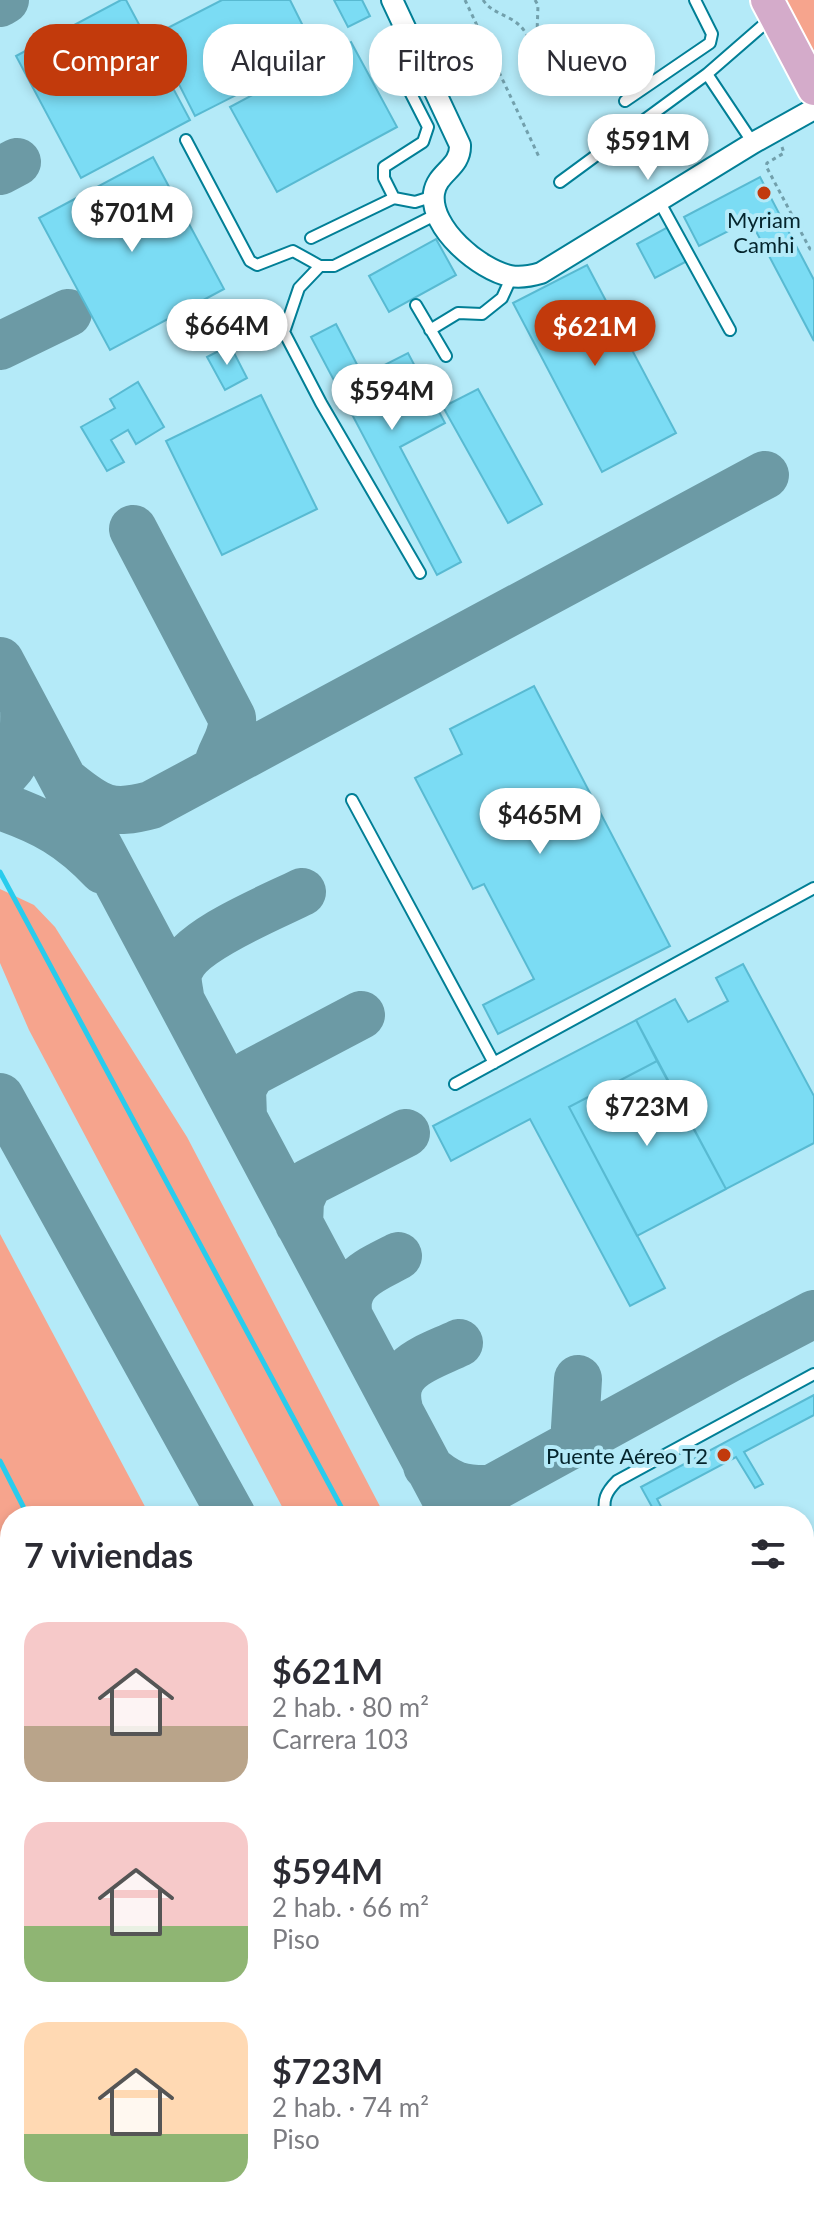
<!DOCTYPE html>
<html lang="es">
<head>
<meta charset="utf-8">
<style>
	:root { --surface:#fff; --page:#f2f2f3; --text:#2b2b33; --muted:#7c7c81; --accent:#c23a0c }
	body { margin:0; font-family:Lato,sans-serif; background:var(--page); color:var(--text); height:100vh; display:flex; flex-direction:column; font-size:30px; white-space:nowrap }
	* { box-sizing:border-box; margin:0 }
	p { font-size:26px; color:var(--muted) }
	.icon { flex:none; width:44px; height:44px; fill:none; stroke:currentColor; stroke-width:2; stroke-linecap:round; stroke-linejoin:round }
	.map { position:relative; flex:1; overflow:hidden }
	.drawer { position:absolute; left:0px; top:1506px; width:814px; height:714px; display:flex; flex-direction:column; background:var(--surface); border-radius:32px 32px 0 0; box-shadow:0 4px 12px #0003 }
	.drawer>* { flex:none }
	.guide { position:absolute; left:24px; top:24px; width:766px; height:72px; display:flex; gap:16px }
	.price { position:absolute; translate:-50% -68px; padding:0 18px; border-radius:28px; background:#fff; color:#222; font-size:26px; line-height:52px; filter:drop-shadow(0 2px 4px #0008) }
	.price::after { content:''; position:absolute; left:50%; top:48px; width:24px; height:18px; margin-left:-12px; background:inherit; clip-path:polygon(0 0,100% 0,50% 100%) }
	.price.current { background:var(--accent); color:#fff }
	ul { padding:0; list-style:none }
	li { display:flex; align-items:center; gap:24px; height:200px; padding:0 24px }
	li span { display:grid; place-items:center; flex:none; width:224px; height:160px; border-radius:24px; color:#555 }
	li>.icon { margin-inline-start:auto }
	span .icon { width:96px; height:96px; fill:#fffc; stroke-width:1 }
	li b { font-size:34px }
	h2 { display:flex; justify-content:space-between; align-items:center; height:96px; padding:0 24px; font-size:34px }
	.chip { padding:0 28px; border-radius:32px; background:var(--surface); box-shadow:0 4px 12px #0003; font-size:28px; line-height:72px }
	.chip.current { background:var(--accent); color:#fff }
	.map>svg:first-child { display:block }
</style>
</head>
<body>
<div class="map">
<svg width="814" height="2219" viewBox="0 0 814 2219">
	<rect width="100%" height="100%" fill="#b4eaf8"/>
	<path fill="#f6a48d" d="M781 0H814V61Z
		M0 889 34 905 55 927 187 1137 385 1516H287L29 1030 0 963Z
		M0 1234 150 1516H10V2210H409L406 2219H6L0 2207Z
		M804 1858 814 1877V2071L804 2054Z
		M657 2210H750L755 2219H662Z"/>
	<g fill="none" stroke-linecap="round" stroke-linejoin="round">
		<path stroke="#29cced" stroke-width="5" d="M0 872 346 1516
			M0 1461 28 1516
			M720 2210 725 2219"/>
		<path stroke="#6c9aa5" stroke-width="48" d="M0 3 5 0
			M0 171 17 162
			M0 346 68 313
			M133 529 232 718C234 739 219 751 217 769
			M0 661 455 1516
			M0 778C23 759 25 736 24 707
			M68 784C99 809 111 816 151 805L765 475
			M0 806C44 821 71 836 103 870
			M180 996C179 988 176 979 179 971 189 940 272 907 302 892
			M0 1097 232 1516
			M243 1117 242 1089 251 1073 361 1015
			M299 1224 300 1201 308 1183 406 1133
			M348 1311C344 1279 374 1269 398 1256
			M399 1409C388 1367 428 1358 459 1343
			M574 1444 578 1379
			M427 1466C448 1486 464 1490 491 1489L730 1358 814 1314
			M804 1679 814 1673
			M804 1761 814 1775
			M804 2170 814 2188
			M475 2219 478 2210
			M513 2219 540 2214 564 2219"/>
	</g>
	<path fill="#7bdcf4" stroke="#58bad2" stroke-width="2" d="M121 0H126L190 120 81 178 16 56Z
		M222 0H290L317 54 195 116 154 35Z
		M334 0H362L370 16 348 27Z
		M351 42 397 127 277 192 230 107Z
		M153 157 224 289 110 350 39 218Z
		M760 177 814 280V341L750 220 699 246 684 217Z
		M668 227 687 261 655 278 637 244Z
		M436 239 456 275 389 312 369 276Z
		M587 265 676 433 602 472 513 303Z
		M336 324 363 376 408 353 445 423 400 447 461 562 437 575 311 337Z
		M230 345 247 378 225 390 207 357Z
		M138 382 164 427 136 444 128 430 111 440 124 462 107 471 81 427 115 408 110 399Z
		M478 389 542 504 508 523 443 407Z
		M261 395 317 509 222 555 166 441Z
		M534 686 670 946 498 1034 483 1005 534 979 484 884 473 889 415 778 462 754 450 729Z
		M743 964 814 1096V1143L726 1189 636 1020 675 999 688 1022 728 1001 716 978Z
		M636 1020 657 1061 569 1107 665 1288 630 1306 530 1119 451 1161 433 1126Z
		M657 1061 726 1189 637 1236 569 1107Z
		M814 1395V1415L744 1452 763 1484 755 1488 736 1457 657 1499 666 1516H657L641 1487Z"/>
	<g fill="none" stroke-linecap="round" stroke-linejoin="round">
		<defs>
			<path id="lane" d="M385 43 428 127 423 142 384 167V178L394 198
				M707 74 761 27 772 21
				M625 101 710 43 712 34 695 0
				M186 140 250 261 257 265 293 251 320 266H334L437 214
				M560 182 707 74 753 143
				M659 201 730 330
				M311 238 394 198 415 202 434 196
				M320 266 299 288 284 332 321 403 420 573
				M416 305 446 356
				M430 330 458 313 482 314 502 298 512 276
				M352 800 494 1063
				M455 1084 814 888
				M606 1516C602 1500 606 1492 617 1481L814 1374
				M804 1582 814 1576
				M804 1740 814 1751"/>
			<path id="street" d="M392 0 460 145C461 168 437 172 434 193 429 228 480 270 510 276 521 278 531 276 541 273L753 143 814 109"/>
			<path id="primary" d="M767 0 814 89"/>
		</defs>
		<use href="#lane" stroke="#027f96" stroke-width="14"/>
		<use href="#street" stroke="#027f96" stroke-width="24"/>
		<use href="#primary" stroke="#fff" stroke-width="36"/>
		<path stroke="#72a0ac" stroke-width="3" stroke-dasharray="4 4" stroke-linecap="butt" d="M465 0 540 159
			M483 0C490 10 498 12 509 18 529 28 532 46 536 67
			M535 0 538 5 537 34 551 59
			M532 76a17 17 0 1 1 34 0a17 17 0 1 1-34 0Z
			M782 147 784 153 767 163 766 166 810 249 814 250"/>
		<use href="#lane" stroke="#fff" stroke-width="10"/>
		<use href="#street" stroke="#fff" stroke-width="20"/>
		<use href="#primary" stroke="#d4abca" stroke-width="32"/>
	</g>
	<g fill="#c23a0c" stroke="#b4eaf8" stroke-width="3">
		<circle cx="764" cy="193" r="8"/>
		<circle cx="724" cy="1455" r="8"/>
	</g>
	<g text-anchor="middle" dominant-baseline="central" stroke-width="8" stroke-linejoin="round" paint-order="stroke">
		<g font-size="22" fill="#04242c" stroke="#b4eaf8">
			<text x="764" y="219">Myriam<tspan x="764" dy="25">Camhi</tspan></text>
			<text x="708" y="1455" text-anchor="end">Puente Aéreo T2</text>
		</g>
	</g>
</svg>
<b class="price" style="left:648px;top:182px">$591M</b>
<b class="price" style="left:132px;top:254px">$701M</b>
<b class="price" style="left:227px;top:367px">$664M</b>
<b class="price current" style="left:595px;top:368px">$621M</b>
<b class="price" style="left:392px;top:432px">$594M</b>
<b class="price" style="left:540px;top:856px">$465M</b>
<b class="price" style="left:647px;top:1148px">$723M</b>
<div class="guide">
<a class="chip current">Comprar</a>
<a class="chip">Alquilar</a>
<a class="chip">Filtros</a>
<a class="chip">Nuevo</a>
</div>
<section class="drawer">
<h2>7 viviendas<svg class="icon" aria-label="filters" viewBox="0 0 24 24"><path d="M4 7h16M4 17h16"/><circle cx="9" cy="7" r="2"/><circle cx="15" cy="17" r="2"/></svg></h2>
<ul>
<li><span style="background:linear-gradient(#f6c9c9 65%,#b9a48a 0)"><svg class="icon" aria-label="home" viewBox="0 0 24 24"><path d="M3 11l9-7 9 7M6 9v11h12V9"/></svg></span><div><b>$621M</b><p>2 hab. · 80 m²</p><p>Carrera 103</p></div></li>
<li><span style="background:linear-gradient(#f6c9c9 65%,#8fb573 0)"><svg class="icon" aria-label="home" viewBox="0 0 24 24"><path d="M3 11l9-7 9 7M6 9v11h12V9"/></svg></span><div><b>$594M</b><p>2 hab. · 66 m²</p><p>Piso</p></div></li>
<li><span style="background:linear-gradient(#ffd9b3 70%,#8fb573 0)"><svg class="icon" aria-label="home" viewBox="0 0 24 24"><path d="M3 11l9-7 9 7M6 9v11h12V9"/></svg></span><div><b>$723M</b><p>2 hab. · 74 m²</p><p>Piso</p></div></li>
</ul>
</section>
</div>
</body>
</html>
